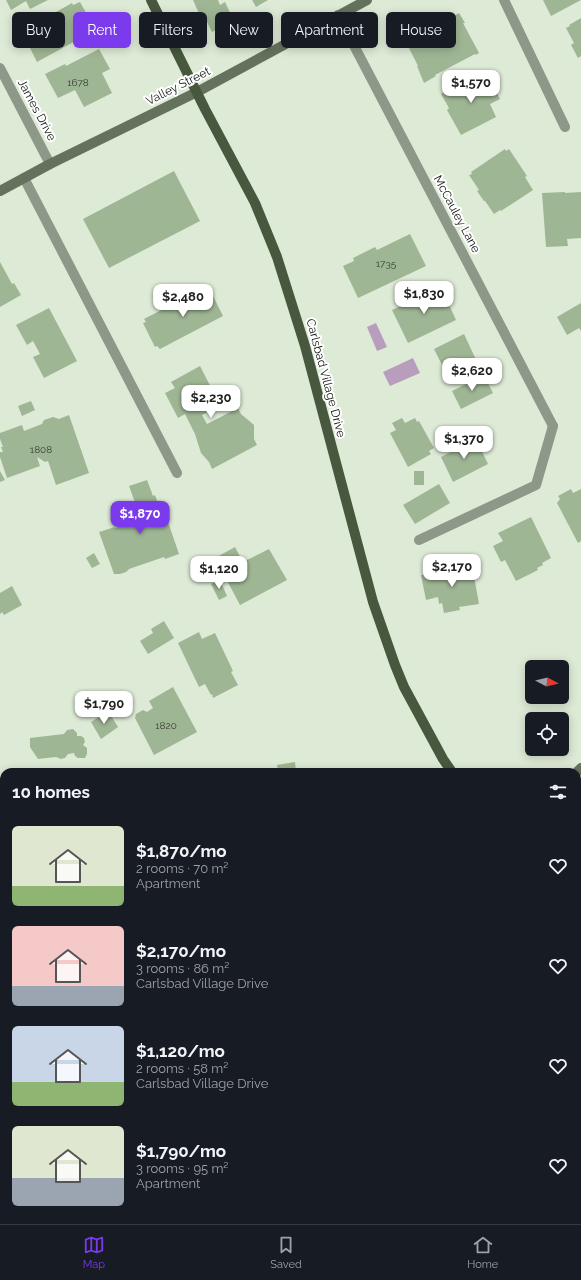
<!DOCTYPE html>
<html lang="en">
<head>
<meta charset="utf-8">
<style>
	:root { --surface:#171b24; --page:#242831; --text:#f1f3f6; --muted:#9ea1a6; --line:#363941; --accent:#7c3aed }
	body { margin:0; font-family:Raleway,sans-serif; background:var(--page); color:var(--text); height:100vh; display:flex; flex-direction:column; font-size:15px; white-space:nowrap }
	* { box-sizing:border-box; margin:0 }
	p { font-size:13px; color:var(--muted) }
	.icon { flex:none; width:22px; height:22px; fill:none; stroke:currentColor; stroke-width:2; stroke-linecap:round; stroke-linejoin:round }
	.map { position:relative; flex:1; overflow:hidden }
	.side { position:absolute; left:0px; top:768px; width:581px; height:456px; display:flex; flex-direction:column; background:var(--surface); border-radius:12px 12px 0 0; box-shadow:0 2px 10px #0003 }
	.side>* { flex:none }
	.banner { position:absolute; left:12px; top:12px; width:557px; height:36px; display:flex; gap:8px }
	.needle { width:26px; rotate:97deg }
	.fabs { position:absolute; left:525px; top:660px; display:grid; gap:8px }
	.fabs a { display:grid; place-items:center; width:44px; height:44px; border-radius:6px; background:var(--surface); box-shadow:0 2px 10px #0003; font-size:20px }
	.price { position:absolute; translate:-50% -34px; padding:0 9px; border-radius:8px; background:#fff; color:#222; font-size:13px; line-height:26px; filter:drop-shadow(0 1px 2px #0008) }
	.price::after { content:''; position:absolute; left:50%; top:24px; width:12px; height:9px; margin-left:-6px; background:inherit; clip-path:polygon(0 0,100% 0,50% 100%) }
	.price.selected { background:var(--accent); color:#fff }
	ul { padding:0; list-style:none }
	li { display:flex; align-items:center; gap:12px; height:100px; padding:0 12px }
	li span { display:grid; place-items:center; flex:none; width:112px; height:80px; border-radius:6px; color:#555 }
	li>.icon { margin-inline-start:auto }
	span .icon { width:48px; height:48px; fill:#fffc; stroke-width:1 }
	li b { font-size:17px }
	h2 { display:flex; justify-content:space-between; align-items:center; height:48px; padding:0 12px; font-size:17px }
	.pill { padding:0 14px; border-radius:6px; background:var(--surface); box-shadow:0 2px 10px #0003; font-size:14px; line-height:36px }
	.pill.selected { background:var(--accent); color:#fff }
	.tabs { display:flex; justify-content:space-around; align-items:center; height:56px; border-top:1px solid var(--line); background:var(--surface); font-size:11px; color:var(--muted) }
	.tabs a { display:grid; justify-items:center; gap:2px }
	.tabs .selected { color:var(--accent) }
	.map>svg:first-child { display:block }
</style>
</head>
<body>
<div class="map">
<svg width="581" height="1224" viewBox="0 0 581 1224">
	<rect width="100%" height="100%" fill="#ddead6"/>
	<path fill="#b99dbc" d="M376 323 387 347 377 351 367 327Z
		M413 358 420 373 390 386 383 372Z"/>
	<path fill="#9fb694" d="M6 0H48L30 9 26 1 11 10Z
		M193 0H218L220 5 225 2 234 21 212 32 204 16 201 18Z
		M252 0H268L256 7Z
		M543 0H581L551 16Z
		M80 2 90 20 83 24 88 34 37 62 25 38 42 29 38 22 72 3 73 5Z
		M459 13 465 23H463L479 53 476 55 475 54 435 75 436 76 424 83 417 66H418L406 42Z
		M581 18V56L578 58 571 45 574 43 566 28 570 26 569 25Z
		M99 49 110 69 102 73 112 93 84 107 75 90 58 98 45 74 65 64 66 66Z
		M478 74 486 89 493 85 500 99 490 104 496 117 461 135 447 110 449 108 441 94Z
		M505 149 506 151 509 149 527 176 525 177 533 190 501 211 500 210 494 214 485 201H484L477 191 479 190 469 175 472 174 471 172Z
		M174 171 200 221 109 268 83 219Z
		M565 192V193L581 192V238L567 239 568 246 546 247 542 193Z
		M410 234 426 266 358 298 343 266 354 261 353 258 375 247 377 250Z
		M0 262 12 284 14 283 21 295 0 307Z
		M208 286 223 316 160 349 157 346 155 347 143 323 146 322 144 319Z
		M441 287 456 320 408 343 392 310Z
		M581 303V331L579 328 567 335 557 317Z
		M49 308 77 361 44 378 33 357 40 354 33 341 27 345 16 325Z
		M464 334 478 364 449 379 434 349Z
		M200 366 220 405 202 415 207 424 238 408 241 414 254 425V439L257 445 212 469 209 462 201 453 195 434 185 414 178 418 165 393 175 388 171 382Z
		M484 375 493 393 461 409 452 391Z
		M31 401 35 410 22 416 18 406Z
		M69 415 89 473 56 485 48 461 45 462 37 457 40 466 7 478 0 457V452H3L1 447H3L0 439V433L22 425 24 431 42 424 44 420 53 417 59 419Z
		M402 418 405 423 415 418 417 422 419 421 434 448 429 451 431 454 408 467 390 433 396 430 392 423Z
		M476 439 488 464 453 482 441 457Z
		M0 471 5 480 0 482Z
		M414 471H424V485H414Z
		M147 480 153 496 155 495 164 520 167 519 179 554 165 559 164 557 129 569 126 572 120 574H114L99 532 115 527V528L141 519 129 486Z
		M439 484 450 503 415 524 403 505Z
		M571 489 573 493 581 489V541L578 543 557 503 560 499 558 496Z
		M531 517 551 558 542 563 543 565 537 568 538 570 516 581 505 560 501 562 493 546 503 541 498 533Z
		M235 547 243 562 269 549 287 580 240 605 215 558Z
		M94 553 100 564 92 568 86 558Z
		M468 565V566L472 565 479 604 459 607 460 610 444 613 442 603 439 604 438 597 426 600 421 575 456 569V567Z
		M220 580 227 596 219 600 211 584Z
		M12 586 22 605 4 615 2 612 0 614V593Z
		M164 621 174 638 148 654 140 641 153 633 151 629Z
		M199 632 202 639 215 633 233 671 231 672 238 685 213 698 212 694 211 695 205 684 199 687 178 643Z
		M173 687 197 732 154 755 135 718 136 714 143 710 147 712 153 708 149 701Z
		M108 711 118 727 101 739 91 722Z
		M73 729 77 733V736H81L84 738 85 742 83 745 87 748V754L85 758H78L75 756 74 753 68 754 65 758 61 759 56 757 38 759 30 747V738L64 734 67 730Z
		M295 762 296 772H278L277 765Z
		M1 783 4 785V818L0 824V785Z
		M577 832 581 833V867H577Z
		M1 957 4 959V1004L0 1002Z
		M0 1039 4 1042V1049L0 1055Z
		M581 1081V1116L577 1115V1090Z
		M4 1121V1179L0 1176V1127Z
		M577 1215H581V1224H527V1220H577Z
		M94 1220H112L118 1224H91Z
		M125 1220H169L170 1221 168 1224H130Z
		M243 1220H267L265 1224H248Z
		M383 1220H448L438 1224H374Z
		M465 1220H517L516 1224H465Z"/>
	<g fill="none" stroke-linecap="round" stroke-linejoin="round">
		<path stroke="#8d9889" stroke-width="10" d="M24 178 177 473
			M419 540 536 485 553 426"/>
		<path stroke="#8d9889" stroke-width="10" d="M504 0 565 127
			M338 15 553 426
			M0 68 50 164
			M0 896 4 891
			M577 1167 581 1169
			M336 1224 339 1220"/>
		<path stroke="#64725d" stroke-width="10" d="M0 191 50 164 197 92 367 0
			M577 772 581 768
			M42 1224 45 1220"/>
		<path stroke="#47583e" stroke-width="10" d="M151 0 205 109 255 203 277 257 305 346 373 602 395 665 404 687 443 759 452 772
			M577 936 581 941"/>
	</g>
	<g text-anchor="middle" dominant-baseline="central" stroke-width="4" stroke-linejoin="round" paint-order="stroke">
		<g font-size="10" fill="#363f31">
			<text x="78" y="82">1678</text>
			<text x="386" y="263">1735</text>
			<text x="41" y="449">1808</text>
			<text x="166" y="725">1820</text>
		</g>
		<g font-size="12" fill="#131710" stroke="#fff">
			<text transform="translate(178 86) rotate(-27)">Valley Street</text>
			<text transform="translate(37 110) rotate(62)">James Drive</text>
			<text transform="translate(457 214) rotate(62)">McCauley Lane</text>
			<text transform="translate(326 378) rotate(75)">Carlsbad Village Drive</text>
		</g>
	</g>
</svg>
<div class="fabs">
<a><svg class="needle" viewBox="-14 -14 28 28"><path d="M0-13l5 13h-10z" fill="#e53935"/><path d="M0 13l5-13h-10z" fill="#9ea1a6"/></svg></a>
<a><svg class="icon" aria-label="locate" viewBox="0 0 24 24"><circle cx="12" cy="12" r="6"/><path d="M12 2v4M12 18v4M2 12h4M18 12h4"/></svg></a>
</div>
<b class="price" style="left:471px;top:104px">$1,570</b>
<b class="price" style="left:424px;top:315px">$1,830</b>
<b class="price" style="left:183px;top:318px">$2,480</b>
<b class="price" style="left:472px;top:392px">$2,620</b>
<b class="price" style="left:211px;top:419px">$2,230</b>
<b class="price" style="left:464px;top:460px">$1,370</b>
<b class="price selected" style="left:140px;top:535px">$1,870</b>
<b class="price" style="left:452px;top:588px">$2,170</b>
<b class="price" style="left:219px;top:590px">$1,120</b>
<b class="price" style="left:104px;top:725px">$1,790</b>
<div class="banner">
<a class="pill">Buy</a>
<a class="pill selected">Rent</a>
<a class="pill">Filters</a>
<a class="pill">New</a>
<a class="pill">Apartment</a>
<a class="pill">House</a>
</div>
<section class="side">
<h2>10 homes<svg class="icon" aria-label="filters" viewBox="0 0 24 24"><path d="M4 7h16M4 17h16"/><circle cx="9" cy="7" r="2"/><circle cx="15" cy="17" r="2"/></svg></h2>
<ul>
<li><span style="background:linear-gradient(#dfe7d0 75%,#8fb573 0)"><svg class="icon" aria-label="home" viewBox="0 0 24 24"><path d="M3 11l9-7 9 7M6 9v11h12V9"/></svg></span><div><b>$1,870/mo</b><p>2 rooms · 70 m²</p><p>Apartment</p></div><svg class="icon" aria-label="heart" viewBox="0 0 24 24"><path d="M12 20l-8-8c-3-5 5-10 8-4 3-6 11-1 8 4z"/></svg></li>
<li><span style="background:linear-gradient(#f6c9c9 75%,#9aa5b1 0)"><svg class="icon" aria-label="home" viewBox="0 0 24 24"><path d="M3 11l9-7 9 7M6 9v11h12V9"/></svg></span><div><b>$2,170/mo</b><p>3 rooms · 86 m²</p><p>Carlsbad Village Drive</p></div><svg class="icon" aria-label="heart" viewBox="0 0 24 24"><path d="M12 20l-8-8c-3-5 5-10 8-4 3-6 11-1 8 4z"/></svg></li>
<li><span style="background:linear-gradient(#c9d6e8 70%,#8fb573 0)"><svg class="icon" aria-label="home" viewBox="0 0 24 24"><path d="M3 11l9-7 9 7M6 9v11h12V9"/></svg></span><div><b>$1,120/mo</b><p>2 rooms · 58 m²</p><p>Carlsbad Village Drive</p></div><svg class="icon" aria-label="heart" viewBox="0 0 24 24"><path d="M12 20l-8-8c-3-5 5-10 8-4 3-6 11-1 8 4z"/></svg></li>
<li><span style="background:linear-gradient(#dfe7d0 65%,#9aa5b1 0)"><svg class="icon" aria-label="home" viewBox="0 0 24 24"><path d="M3 11l9-7 9 7M6 9v11h12V9"/></svg></span><div><b>$1,790/mo</b><p>3 rooms · 95 m²</p><p>Apartment</p></div><svg class="icon" aria-label="heart" viewBox="0 0 24 24"><path d="M12 20l-8-8c-3-5 5-10 8-4 3-6 11-1 8 4z"/></svg></li>
</ul>
</section>
</div>
<nav class="tabs">
<a class="selected"><svg class="icon" aria-label="map" viewBox="0 0 24 24"><path d="M3 6l6-2 6 2 6-2v14l-6 2-6-2-6 2zM9 4v14M15 6v14"/></svg>Map</a>
<a><svg class="icon" aria-label="saved" viewBox="0 0 24 24"><path d="M7 4h10v16l-5-4-5 4z"/></svg>Saved</a>
<a><svg class="icon" aria-label="home" viewBox="0 0 24 24"><path d="M3 11l9-7 9 7M6 9v11h12V9"/></svg>Home</a>
</nav>
</body>
</html>
